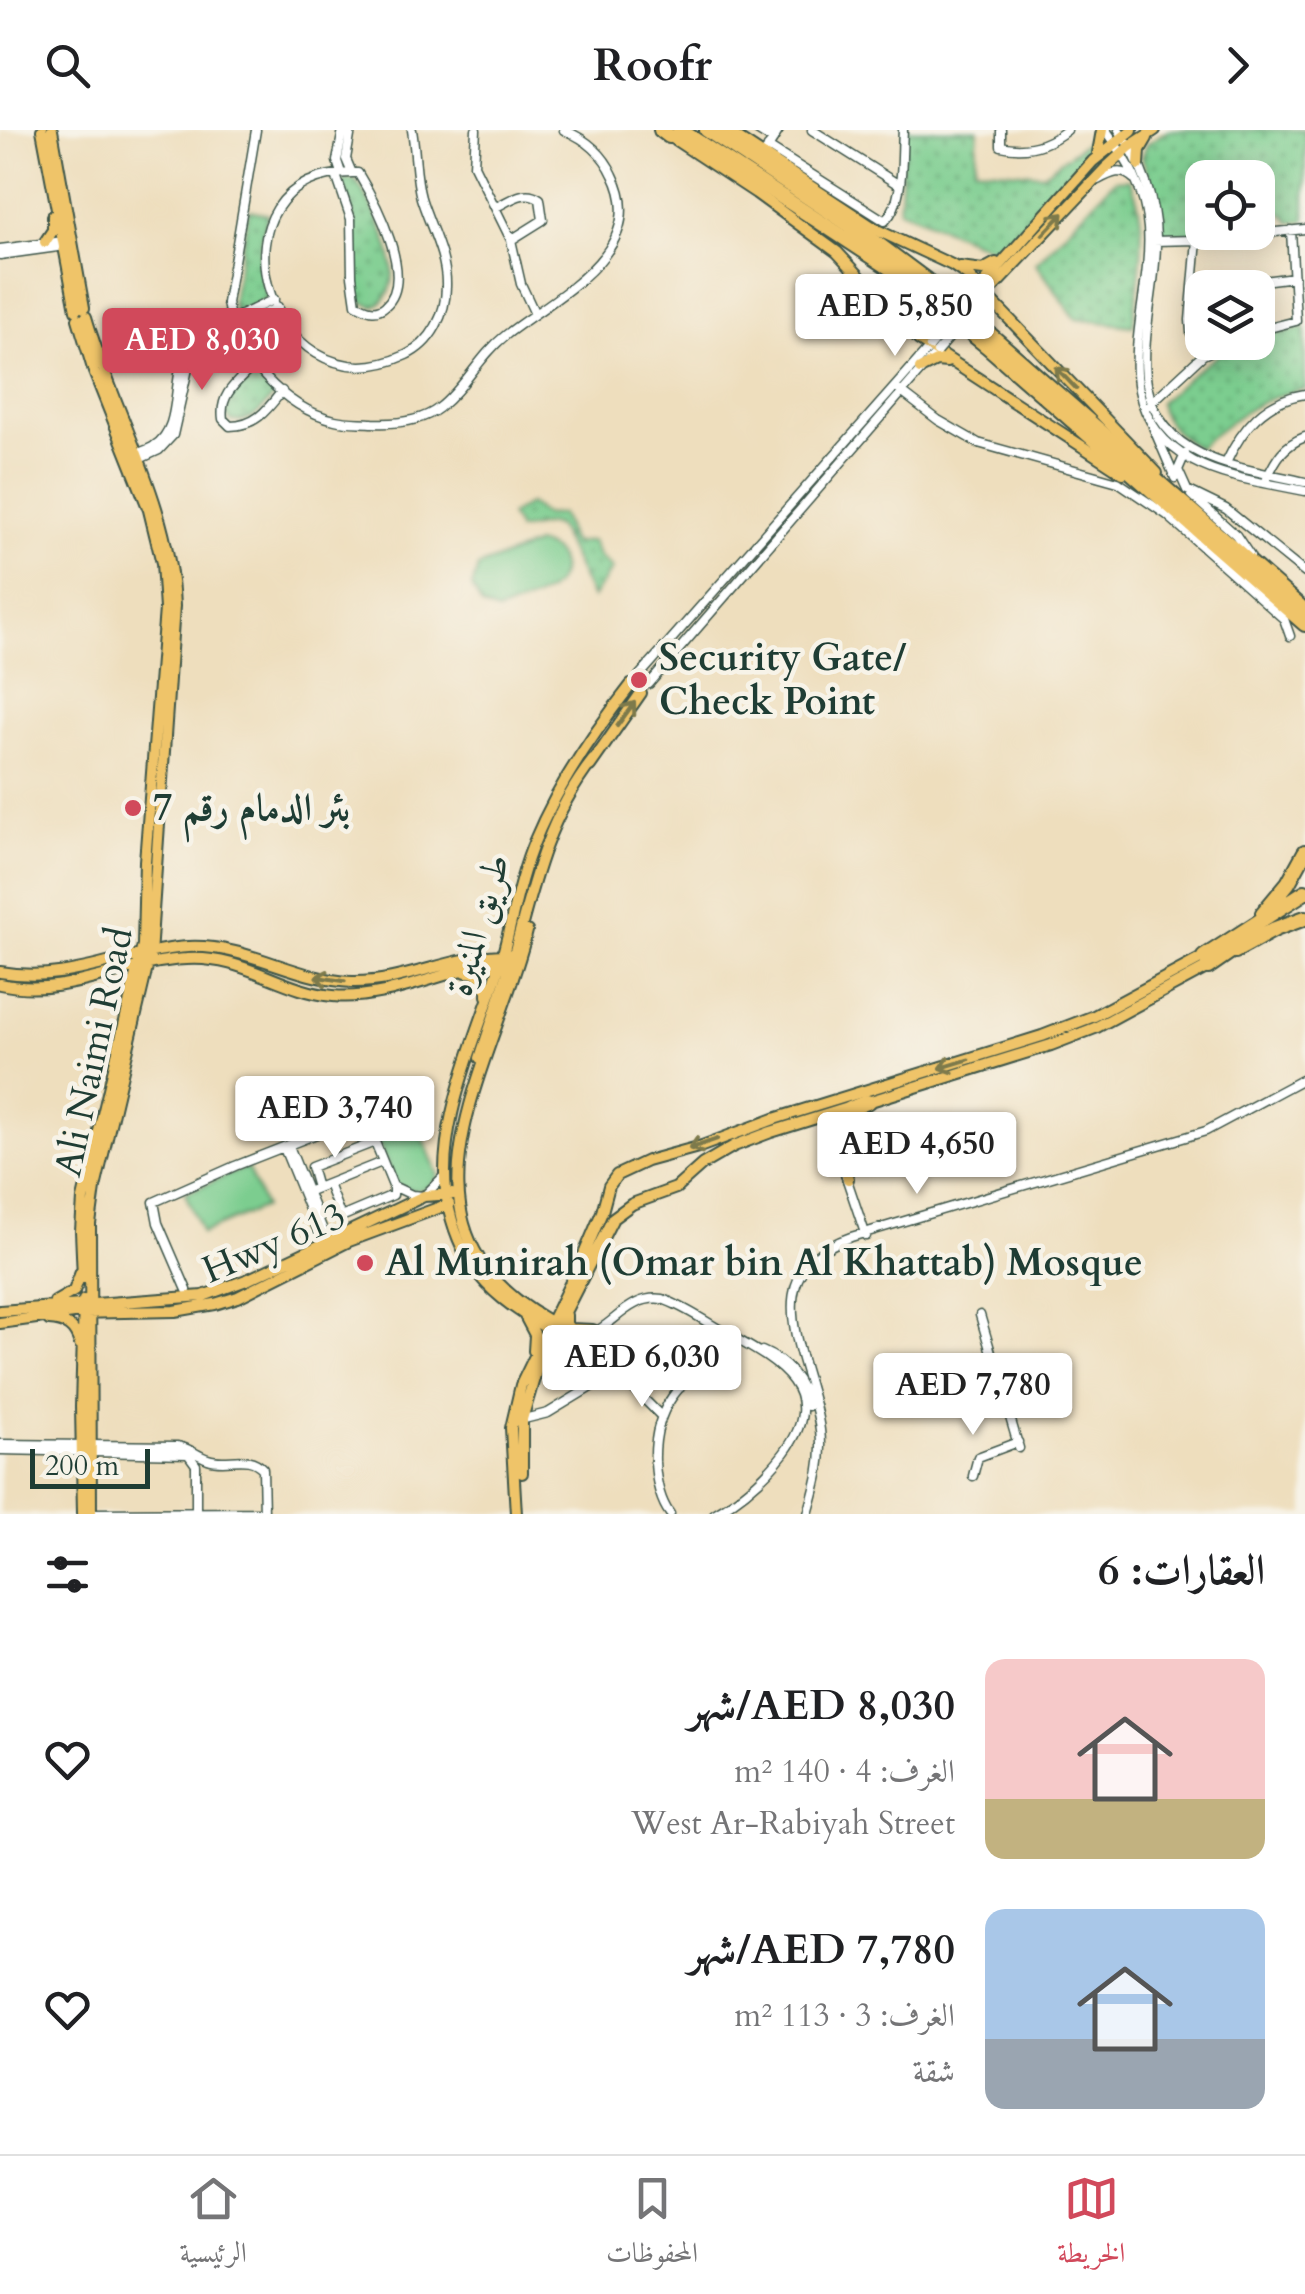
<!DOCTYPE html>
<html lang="ar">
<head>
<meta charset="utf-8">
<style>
	:root { --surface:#fff; --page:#f6f6f6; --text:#202124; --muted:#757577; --line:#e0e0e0; --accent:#d1495b }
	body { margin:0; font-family:Cardo,Amiri,serif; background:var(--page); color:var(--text); direction:rtl; height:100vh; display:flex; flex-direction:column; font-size:38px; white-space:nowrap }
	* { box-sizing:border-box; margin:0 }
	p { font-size:32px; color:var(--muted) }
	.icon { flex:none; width:55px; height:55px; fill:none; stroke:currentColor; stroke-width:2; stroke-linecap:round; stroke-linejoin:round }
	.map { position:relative; height:1384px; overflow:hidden; direction:ltr }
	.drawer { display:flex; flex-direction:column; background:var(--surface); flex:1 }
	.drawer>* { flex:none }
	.fabs { position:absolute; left:1185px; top:30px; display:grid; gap:20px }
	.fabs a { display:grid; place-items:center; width:90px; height:90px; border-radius:20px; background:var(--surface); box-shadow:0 5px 25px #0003; font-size:50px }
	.scale { position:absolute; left:30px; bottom:25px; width:120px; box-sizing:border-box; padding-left:10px; border:5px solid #1f3d34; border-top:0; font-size:28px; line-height:35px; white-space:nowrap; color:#1f3d34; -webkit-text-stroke:8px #f7f3e8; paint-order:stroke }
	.price { position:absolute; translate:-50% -85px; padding:0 22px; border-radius:10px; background:#fff; color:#222; font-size:32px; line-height:65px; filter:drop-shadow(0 2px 5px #0008) }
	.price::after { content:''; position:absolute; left:50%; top:60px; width:30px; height:22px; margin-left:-15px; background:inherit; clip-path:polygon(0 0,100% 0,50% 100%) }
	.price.selected { background:var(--accent); color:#fff }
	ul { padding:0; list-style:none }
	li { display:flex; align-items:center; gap:30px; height:250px; padding:0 40px }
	li span { display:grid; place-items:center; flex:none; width:280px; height:200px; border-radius:20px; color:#555 }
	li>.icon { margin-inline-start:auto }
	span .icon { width:120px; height:120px; fill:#fffc; stroke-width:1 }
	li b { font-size:42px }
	h2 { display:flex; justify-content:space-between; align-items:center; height:120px; padding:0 40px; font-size:42px }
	header { display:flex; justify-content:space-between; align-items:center; height:130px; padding:0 40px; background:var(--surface); font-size:45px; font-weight:800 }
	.tabs { display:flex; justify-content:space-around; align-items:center; height:140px; border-top:2px solid var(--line); background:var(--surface); font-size:28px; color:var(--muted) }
	.tabs a { display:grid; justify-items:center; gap:5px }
	.tabs .selected { color:var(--accent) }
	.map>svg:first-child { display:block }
</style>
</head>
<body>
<header><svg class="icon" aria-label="forward" viewBox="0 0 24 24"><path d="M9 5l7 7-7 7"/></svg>Roofr<svg class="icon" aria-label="search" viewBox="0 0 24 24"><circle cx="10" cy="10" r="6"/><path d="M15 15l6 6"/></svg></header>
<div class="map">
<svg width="1305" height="1384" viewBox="0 0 1305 1384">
	<defs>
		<pattern id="grass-dots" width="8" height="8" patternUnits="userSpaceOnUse" patternTransform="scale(2.5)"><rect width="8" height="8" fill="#7ccd8f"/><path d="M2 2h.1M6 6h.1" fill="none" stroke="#65a876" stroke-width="1.8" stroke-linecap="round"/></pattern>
	</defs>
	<rect width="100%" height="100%" fill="#f7f3e8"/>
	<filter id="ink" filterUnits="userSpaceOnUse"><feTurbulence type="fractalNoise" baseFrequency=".01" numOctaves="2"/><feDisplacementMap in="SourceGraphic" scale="20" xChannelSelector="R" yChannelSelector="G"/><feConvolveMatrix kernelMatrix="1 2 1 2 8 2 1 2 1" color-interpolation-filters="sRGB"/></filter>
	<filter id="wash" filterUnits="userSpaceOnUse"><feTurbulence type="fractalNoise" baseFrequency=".0048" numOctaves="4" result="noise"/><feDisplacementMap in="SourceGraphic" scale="40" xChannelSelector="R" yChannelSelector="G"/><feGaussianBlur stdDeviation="2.25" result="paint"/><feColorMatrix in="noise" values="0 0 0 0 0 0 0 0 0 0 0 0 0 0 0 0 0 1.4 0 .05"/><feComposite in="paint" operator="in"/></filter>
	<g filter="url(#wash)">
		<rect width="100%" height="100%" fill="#eedebd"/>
		<path fill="url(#grass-dots)" stroke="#4e8562" stroke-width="2.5" d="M905 0H978L975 38 1043 44 1097 4 1098 12 1090 25 999 122 899 79Z
			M1168 0H1305V91L1290 93C1285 79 1270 81 1258 83V48H1202V102L1206 103 1164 104 1160 100 1156 67 1142 27 1147 14Z
			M342 49H355C374 78 418 154 374 177L362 172 357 164 354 88Z
			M1129 49C1152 93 1138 149 1133 196L1076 189 1036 133 1115 50Z
			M249 80 268 84C259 112 255 140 268 167L235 187 232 171Z
			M1305 197V259C1261 266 1231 289 1198 318 1181 308 1163 293 1159 273 1185 251 1221 213 1258 212L1260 208Z
			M256 245 276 263C263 278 253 294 231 291L226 284 233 263Z
			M529 374 544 385 561 384 572 413 592 411 598 426 612 439 592 468 558 397 549 394 518 400 510 385Z"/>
		<path fill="#7ccd8f" stroke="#4e8562" stroke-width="2.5" d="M536 414C548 416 557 421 560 432 570 464 519 473 497 482L482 476 472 457 478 437Z
			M408 971 438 1045C429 1064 413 1062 396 1056L368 988Z
			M247 1037 264 1077 202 1103 185 1063Z"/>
	</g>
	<g filter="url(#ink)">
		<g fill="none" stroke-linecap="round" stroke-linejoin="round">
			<defs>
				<path id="minor" d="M256 0 227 173C235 224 283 278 335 290 347 293 361 292 373 293 395 294 421 292 439 278 465 258 479 226 506 205 554 167 652 121 613 45 603 23 586 9 564 0
					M351 0 346 29 352 43
					M476 0 474 35 511 110 521 154 535 184
					M757 0 773 10
					M812 0 899 55
					M1001 0V16C1025 22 1048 15 1067 0
					M1106 0C1128 31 1145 59 1148 98 1154 179 1097 278 1193 331 1226 349 1269 353 1305 361
					M1119 0C1141 32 1155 68 1156 108 1158 182 1110 280 1201 324 1232 339 1271 344 1305 352
					M768 17 885 91C905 71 901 28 903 0
					M766 21 779 0
					M341 43 337 31 343 0
					M336 45 351 89 352 146 356 174C367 180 376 184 385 176 417 149 375 71 358 43 196 38 265 290 406 225 432 213 446 184 446 156 447 126 430 97 421 68 415 46 416 23 412 0
					M1098 50C1111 43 1122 37 1134 49
					M496 77C511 70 525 58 540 69L543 90 511 110
					M1197 110 1190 190 1191 203 1203 225
					M1153 111 1197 110 1305 99
					M0 119 64 111
					M0 125 65 116
					M1208 158 1294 147
					M1258 201 1296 191 1291 100
					M255 234C239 251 219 263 223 289L230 296C256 296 267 280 282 261
					M895 257 938 290 978 313 1118 352 1167 385 1284 489 1290 506
					M1149 275 1203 225 1231 212
					M1153 297 1175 348
					M1185 324 1178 340 1187 360 1226 379 1305 443
					M133 326C139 322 148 320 154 316 186 296 168 242 191 214 202 200 255 180 274 169
					M135 331 159 320 173 305 189 234 199 214 278 177
					M1226 333C1242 298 1265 270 1305 264
					M1267 348C1276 328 1284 315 1305 307
					M1191 365 1236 405 1250 426
					M639 546 930 217
					M649 554 937 222
					M289 1016 329 1115
					M284 1018 324 1116
					M845 1044 866 1106
					M328 1054 341 1087 393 1065V1056
					M393 1056 412 1065 424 1066 443 1047
					M317 1058 311 1037 375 1012 393 1056
					M312 1060 382 1032
					M187 1160 158 1093 154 1072 235 1036 411 967
					M980 1185 1019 1318
					M555 1202C603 1226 617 1163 662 1169 684 1176 704 1191 724 1202 776 1231 832 1259 784 1323 765 1348 741 1368 714 1384
					M762 1221C786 1231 803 1250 808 1276
					M520 1290 548 1283 614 1243 619 1244 661 1286
					M0 1314 177 1316C190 1318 196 1325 208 1329 227 1336 248 1322 263 1339L264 1384
					M0 1320 188 1324 196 1335V1384
					M973 1346 978 1327 1018 1312
					M91 1383 264 1382
					M670 1384C659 1369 656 1351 655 1332 653 1266 690 1247 736 1209
					M808 1384C816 1356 824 1329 820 1300 811 1229 748 1143 851 1107L1206 1001 1305 948"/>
				<path id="major" d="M42 0 76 180
					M52 0 84 178
					M725 0 877 100 952 135 968 146 1157 343
					M665 3 756 63 837 122 919 210 1123 343
					M1098 23 1102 0
					M1139 35 1140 20 1147 8
					M45 112 53 100V86
					M960 137 983 140 996 133
					M979 159 1093 31 1132 0
					M986 165 1106 38 1129 17 1155 0
					M86 187C114 284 170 373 174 476L150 825 95 1058 90 1094 91 1384
					M78 189 94 242 149 380 162 433 165 479 145 731 143 815 83 1069 81 1101 83 1148
					M920 239 936 231 947 232
					M590 636 641 563
					M527 801C494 937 379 1096 549 1191
					M0 842C73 854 120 822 188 817 247 814 295 850 352 852 404 853 451 826 503 825L509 832 508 843 480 928
					M466 842C481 842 488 851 487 866
					M0 854C67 869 122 832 186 829 243 825 280 861 333 866 375 870 418 852 459 841 474 837 489 836 504 834L515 821C533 752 548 687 593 630
					M847 981 836 996 848 1049
					M55 1172 74 1161 81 1142
					M0 1181 203 1166 249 1149 424 1066 452 1064
					M566 1185V1194L570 1199 593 1200
					M525 1186 535 1205 534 1221
					M49 1190C66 1191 75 1197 80 1214
					M0 1193 73 1183 175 1181 215 1174 238 1167 349 1111 449 1074
					M554 1202C499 1172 464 1144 449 1079 431 1003 477 908 500 835 512 794 518 750 535 710 558 655 594 602 631 555
					M522 1343V1289L538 1235 613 1088 632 1074 676 1058 703 1034 734 1016 771 1002 1051 915 1095 898 1208 837
					M83 1384 81 1277 84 1170
					M516 1384 511 1298 521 1255 582 1129 602 1082 609 1056 617 1045 647 1031 702 1016 774 989 1042 906 1094 886 1204 827"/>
				<path id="highway" d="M661 0 669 6
					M680 0 893 140 987 216 1305 494
					M707 0 871 109 938 159 1305 481
					M1263 783 1288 753 1305 722
					M1235 821 1275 799 1305 788
					M1204 827 1305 762
					M1208 837 1240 815
					M850 979 867 972"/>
			</defs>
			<use href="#minor" stroke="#3e5549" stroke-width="11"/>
			<use href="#major" stroke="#3e5549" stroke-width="14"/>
			<use href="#highway" stroke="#3e5549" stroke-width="18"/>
			<use href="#minor" stroke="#fff" stroke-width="8"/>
			<use href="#major" stroke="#efc469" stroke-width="10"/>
			<use href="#highway" stroke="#efc469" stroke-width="14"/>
			<defs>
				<path id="minor-bridge" d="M930 217 979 159
					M937 222 986 165"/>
			</defs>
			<use href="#minor-bridge" stroke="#3e5549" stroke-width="11" stroke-linecap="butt"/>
			<use href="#minor-bridge" stroke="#fff" stroke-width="8"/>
		</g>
		<defs><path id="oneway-shaft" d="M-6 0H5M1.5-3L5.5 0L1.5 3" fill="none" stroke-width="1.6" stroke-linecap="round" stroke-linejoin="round" transform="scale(2.5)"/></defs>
		<g stroke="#7d7a4c">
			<use href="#oneway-shaft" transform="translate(1053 94) rotate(-46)"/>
			<use href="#oneway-shaft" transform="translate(1066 248) rotate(-134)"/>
			<use href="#oneway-shaft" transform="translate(626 584) rotate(-54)"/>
			<use href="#oneway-shaft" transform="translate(330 849) rotate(-171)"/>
			<use href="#oneway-shaft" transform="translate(954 934) rotate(163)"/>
			<use href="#oneway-shaft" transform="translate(703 1014) rotate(161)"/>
		</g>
	</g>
	<g fill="#d1495b" stroke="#f7f3e8" stroke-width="4">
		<circle cx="639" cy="550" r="10"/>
		<circle cx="133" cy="678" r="10"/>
		<circle cx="365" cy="1133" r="10"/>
	</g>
	<g text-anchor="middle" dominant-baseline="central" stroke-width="9" stroke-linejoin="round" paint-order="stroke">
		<g font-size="38" font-weight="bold" fill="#1f3d34" stroke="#f7f3e8" text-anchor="start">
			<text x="659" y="528">Security Gate/<tspan x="659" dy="44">Check Point</tspan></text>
			<text x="153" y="678">بئر الدمام رقم 7</text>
			<text x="385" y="1133">Al Munirah (Omar bin Al Khattab) Mosque</text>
		</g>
		<g font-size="38" fill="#1f3d34" stroke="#f7f3e8">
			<text transform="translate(478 795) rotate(-74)">طريق المنيرة</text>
			<text transform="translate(94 922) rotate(-78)">Ali Naimi Road</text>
			<text transform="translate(274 1113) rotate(-23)">Hwy 613</text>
		</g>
	</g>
</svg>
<div class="fabs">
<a><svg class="icon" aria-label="locate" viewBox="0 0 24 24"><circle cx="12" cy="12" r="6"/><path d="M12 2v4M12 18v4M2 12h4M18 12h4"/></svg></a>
<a><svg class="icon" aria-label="layers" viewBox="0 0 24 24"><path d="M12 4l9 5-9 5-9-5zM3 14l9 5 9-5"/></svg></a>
</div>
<div class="scale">200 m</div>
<b class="price" style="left:895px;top:229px">AED 5,850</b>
<b class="price selected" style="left:202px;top:263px">AED 8,030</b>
<b class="price" style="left:335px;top:1031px">AED 3,740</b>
<b class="price" style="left:917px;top:1067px">AED 4,650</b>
<b class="price" style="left:642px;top:1280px">AED 6,030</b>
<b class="price" style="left:973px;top:1308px">AED 7,780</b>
</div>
<section class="drawer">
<h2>العقارات: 6<svg class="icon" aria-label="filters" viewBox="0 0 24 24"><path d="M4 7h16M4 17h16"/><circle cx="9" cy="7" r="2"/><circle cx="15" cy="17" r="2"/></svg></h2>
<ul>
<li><span style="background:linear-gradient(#f6c9c9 70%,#c2b280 0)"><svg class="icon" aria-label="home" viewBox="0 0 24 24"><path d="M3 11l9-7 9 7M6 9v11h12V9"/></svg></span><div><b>AED 8,030/شهر</b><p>الغرف: 4 · 140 m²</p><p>West Ar-Rabiyah Street</p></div><svg class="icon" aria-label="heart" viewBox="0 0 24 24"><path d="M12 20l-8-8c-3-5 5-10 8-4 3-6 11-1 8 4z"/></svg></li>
<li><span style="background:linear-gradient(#a9c7e8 65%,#9aa5b1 0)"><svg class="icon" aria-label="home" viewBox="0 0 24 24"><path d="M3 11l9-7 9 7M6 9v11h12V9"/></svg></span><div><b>AED 7,780/شهر</b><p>الغرف: 3 · 113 m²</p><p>شقة</p></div><svg class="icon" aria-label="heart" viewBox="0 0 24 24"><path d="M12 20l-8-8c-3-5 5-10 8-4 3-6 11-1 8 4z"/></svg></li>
</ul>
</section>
<nav class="tabs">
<a class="selected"><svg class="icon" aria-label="map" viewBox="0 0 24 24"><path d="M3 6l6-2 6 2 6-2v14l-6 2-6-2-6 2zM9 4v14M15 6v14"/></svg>الخريطة</a>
<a><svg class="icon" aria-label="saved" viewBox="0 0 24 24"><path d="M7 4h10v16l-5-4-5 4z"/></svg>المحفوظات</a>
<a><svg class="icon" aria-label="home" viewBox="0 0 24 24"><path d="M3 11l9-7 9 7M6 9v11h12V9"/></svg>الرئيسية</a>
</nav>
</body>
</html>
